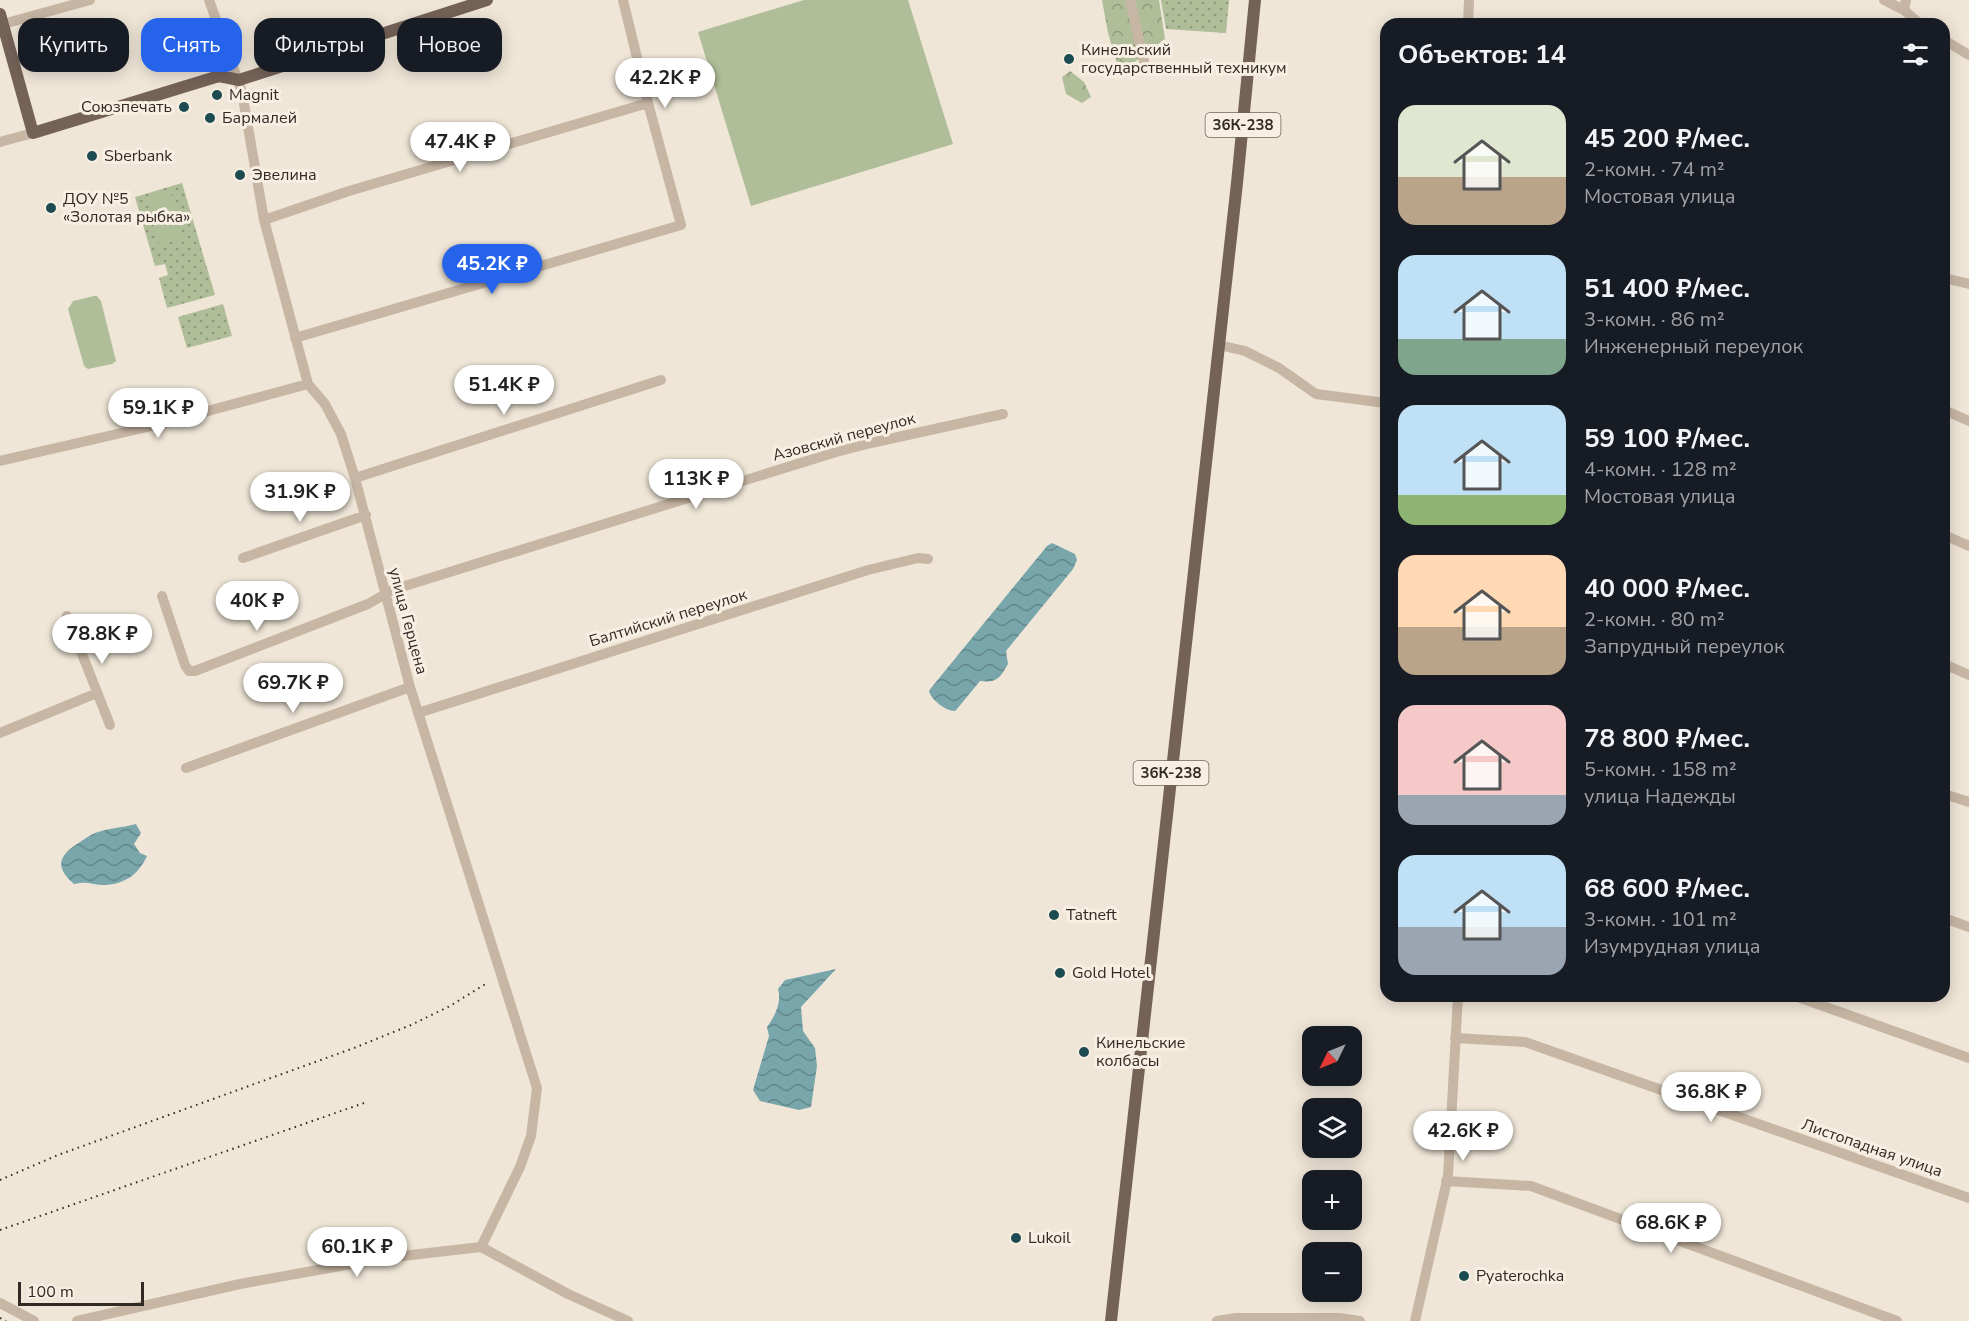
<!DOCTYPE html>
<html lang="ru">
<head>
<meta charset="utf-8">
<style>
	:root { --surface:#171b24; --page:#242831; --text:#f1f3f6; --muted:#9ea1a6; --accent:#2563eb }
	body { margin:0; font-family:"Nunito Sans",sans-serif; background:var(--page); color:var(--text); height:100vh; display:flex; flex-direction:column; font-size:22px; white-space:nowrap }
	* { box-sizing:border-box; margin:0 }
	p { font-size:20px; color:var(--muted) }
	.icon { flex:none; width:33px; height:33px; fill:none; stroke:currentColor; stroke-width:2; stroke-linecap:round; stroke-linejoin:round }
	.map { position:relative; flex:1; overflow:hidden }
	.side { position:absolute; left:1380px; top:18px; width:570px; height:984px; display:flex; flex-direction:column; background:var(--surface); border-radius:18px; box-shadow:0 3px 15px #0003 }
	.side>* { flex:none }
	.hud { position:absolute; left:18px; top:18px; width:570px; height:54px; display:flex; gap:12px }
	.needle { width:39px; rotate:227deg }
	.tools { position:absolute; left:1302px; top:1026px; display:grid; gap:12px }
	.tools a { display:grid; place-items:center; width:60px; height:60px; border-radius:12px; background:var(--surface); box-shadow:0 3px 15px #0003; font-size:30px }
	.scale { position:absolute; left:18px; bottom:15px; width:126px; box-sizing:border-box; padding-left:6px; border:3px solid #322a25; border-top:0; font-size:16px; line-height:21px; white-space:nowrap; color:#322a25; -webkit-text-stroke:4px #f8efe3; paint-order:stroke }
	.price { position:absolute; translate:-50% -51px; padding:0 14px; border-radius:21px; background:#fff; color:#222; font-size:20px; line-height:39px; filter:drop-shadow(0 2px 3px #0008) }
	.price::after { content:''; position:absolute; left:50%; top:36px; width:18px; height:14px; margin-left:-9px; background:inherit; clip-path:polygon(0 0,100% 0,50% 100%) }
	.price.on { background:var(--accent); color:#fff }
	ul { padding:0; list-style:none }
	li { display:flex; align-items:center; gap:18px; height:150px; padding:0 18px }
	li span { display:grid; place-items:center; flex:none; width:168px; height:120px; border-radius:18px; color:#555 }
	li>.icon { margin-inline-start:auto }
	span .icon { width:72px; height:72px; fill:#fffc; stroke-width:1 }
	li b { font-size:26px }
	h2 { display:flex; justify-content:space-between; align-items:center; height:72px; padding:0 18px; font-size:26px }
	.pill { padding:0 21px; border-radius:18px; background:var(--surface); box-shadow:0 3px 15px #0003; font-size:21px; line-height:54px }
	.pill.on { background:var(--accent); color:#fff }
	.map>svg:first-child { display:block }
</style>
</head>
<body>
<div class="map">
<svg width="1969" height="1321" viewBox="0 0 1969 1321">
	<defs>
		<pattern id="green-dots" width="8" height="8" patternUnits="userSpaceOnUse" patternTransform="scale(1.5)"><rect width="8" height="8" fill="#afbd98"/><path d="M2 2h.1M6 6h.1" fill="none" stroke="#8f9a7c" stroke-width="1.8" stroke-linecap="round"/></pattern>
		<pattern id="forest-crowns" width="20" height="18" patternUnits="userSpaceOnUse" patternTransform="scale(1.5)"><rect width="20" height="18" fill="#afbd98"/><path d="M2 6a3 3 0 1 1 6 0M12 15a3 3 0 1 1 6 0" fill="none" stroke="#8f9a7c"/></pattern>
		<pattern id="water-waves" width="16" height="10" patternUnits="userSpaceOnUse" patternTransform="scale(1.5)"><rect width="16" height="10" fill="#78a6ab"/><path d="M0 5q4-4 8 0t8 0" fill="none" stroke="#63878b"/></pattern>
	</defs>
	<rect width="100%" height="100%" fill="#efe6d7"/>
	<path fill="url(#green-dots)" d="M1161 0H1229L1226 33 1166 29Z
		M182 183 215 295 167 308 159 278 168 275 165 264 155 266 135 197Z
		M223 304 232 336 187 348 178 317Z"/>
	<path fill="url(#forest-crowns)" d="M1102 0H1159L1165 39 1120 73 1108 33Z
		M1070 71 1084 82 1091 97 1082 103 1066 94 1062 77Z"/>
	<path fill="#afbd98" d="M804 0H908L953 144 751 206 698 32Z
		M170 190 184 238 159 245 146 197Z
		M94 296H97L101 301 116 361 112 364 88 369 84 366 68 309 73 301Z"/>
	<path fill="url(#water-waves)" d="M1052 543 1075 554 1077 560 1073 569 1006 651 1008 664C1000 678 997 683 980 681L957 709 955 711C946 711 931 700 929 691L931 688 1047 546Z
		M136 824 141 833 134 844 140 853 147 856C138 875 124 885 102 885 90 884 88 881 74 884 56 868 57 857 77 844 82 841 88 836 93 834 106 828 122 828 136 824Z
		M836 969 801 1007 803 1031 815 1048 817 1066 811 1107 799 1110 760 1101 753 1090 769 1036 767 1027C775 1016 782 1002 778 989L785 980Z"/>
	<g fill="none" stroke-linecap="round" stroke-linejoin="round">
		<path stroke="#c7b6a4" stroke-width="10" d="M209 0 242 92 264 220 308 384 325 404 341 434 355 478 410 687 537 1088 531 1136 520 1167 481 1247
			M1130 0 1146 70
			M1884 0 1904 10
			M1906 0 1904 10 1920 24
			M1468 24 1469 0
			M0 25 90 0
			M1944 40 1969 55
			M0 142 33 133
			M264 220 349 191 648 103
			M1944 278 1969 284
			M295 338 681 225 648 103 623 0
			M1219 345 1245 351 1279 368 1316 394 1386 403
			M1944 410 1969 421
			M0 461 156 425 308 384
			M355 478 661 380
			M1944 535 1969 546
			M243 558 366 515
			M162 596 185 665 189 671H195L368 604 392 590 836 452 871 443 1003 414
			M67 616 110 725
			M1944 664 1969 675
			M418 713 868 570 918 558 928 559
			M0 733 97 693
			M186 768 410 687
			M1944 794 1969 802
			M1944 918 1969 927
			M1795 996 1969 1058
			M1455 1038 1525 1042 1969 1198
			M1446 1181 1531 1186 1897 1321
			M0 1303 34 1321
			M77 1321 240 1284 385 1258 481 1247 568 1294 628 1321
			M1217 1321 1236 1318H1339L1360 1321
			M1415 1321 1448 1176 1458 996"/>
		<path stroke="#746257" stroke-width="12" d="M0 14 33 133 219 76 239 80 487 0
			M1111 1321 1237 183 1255 0"/>
		<path stroke="#322a25" stroke-width="2" stroke-dasharray="1.5 4.5" stroke-linecap="butt" d="M0 1180 58 1155 354 1048 411 1025 450 1006 487 983
			M0 1230 364 1103
			M0 1318 6 1321"/>
	</g>
	<g fill="#1d4b52" stroke="#f8efe3" stroke-width="2">
		<circle cx="1069" cy="59" r="6"/>
		<circle cx="217" cy="95" r="6"/>
		<circle cx="184" cy="107" r="6"/>
		<circle cx="210" cy="118" r="6"/>
		<circle cx="92" cy="156" r="6"/>
		<circle cx="240" cy="175" r="6"/>
		<circle cx="51" cy="208" r="6"/>
		<circle cx="1054" cy="915" r="6"/>
		<circle cx="1060" cy="973" r="6"/>
		<circle cx="1084" cy="1052" r="6"/>
		<circle cx="1016" cy="1238" r="6"/>
		<circle cx="1464" cy="1276" r="6"/>
	</g>
	<g text-anchor="middle" dominant-baseline="central" stroke-width="6" stroke-linejoin="round" paint-order="stroke">
		<g fill="#f8efe3" stroke="#6d655e" stroke-width="1.5">
			<rect x="1205.5" y="113" width="75" height="24" rx="4.5"/>
			<rect x="1133.5" y="761" width="75" height="24" rx="4.5"/>
		</g>
		<g font-size="15" font-weight="bold" fill="#322a25">
			<text x="1243" y="125">36К-238</text>
			<text x="1171" y="773">36К-238</text>
		</g>
		<g font-size="16" fill="#322a25" stroke="#f8efe3" text-anchor="start">
			<text x="1081" y="50">Кинельский<tspan x="1081" dy="18">государственный техникум</tspan></text>
			<text x="229" y="95">Magnit</text>
			<text x="172" y="107" text-anchor="end">Союзпечать</text>
			<text x="222" y="118">Бармалей</text>
			<text x="104" y="156">Sberbank</text>
			<text x="252" y="175">Эвелина</text>
			<text x="63" y="199">ДОУ №5<tspan x="63" dy="18">«Золотая рыбка»</tspan></text>
			<text x="1066" y="915">Tatneft</text>
			<text x="1072" y="973">Gold Hotel</text>
			<text x="1096" y="1043">Кинельские<tspan x="1096" dy="18">колбасы</tspan></text>
			<text x="1028" y="1238">Lukoil</text>
			<text x="1476" y="1276">Pyaterochka</text>
		</g>
		<g font-size="16" fill="#322a25" stroke="#f8efe3">
			<text transform="translate(844 437) rotate(-15)">Азовский переулок</text>
			<text transform="translate(668 618) rotate(-17)">Балтийский переулок</text>
			<text transform="translate(408 621) rotate(75)">улица Герцена</text>
			<text transform="translate(1872 1148) rotate(19)">Листопадная улица</text>
		</g>
	</g>
</svg>
<div class="tools">
<a><svg class="needle" viewBox="-14 -14 28 28"><path d="M0-13l5 13h-10z" fill="#e53935"/><path d="M0 13l5-13h-10z" fill="#9ea1a6"/></svg></a>
<a><svg class="icon" aria-label="layers" viewBox="0 0 24 24"><path d="M12 4l9 5-9 5-9-5zM3 14l9 5 9-5"/></svg></a>
<a>+</a>
<a>−</a>
</div>
<div class="scale">100 m</div>
<b class="price" style="left:665px;top:109px">42.2K ₽</b>
<b class="price" style="left:460px;top:173px">47.4K ₽</b>
<b class="price on" style="left:492px;top:295px">45.2K ₽</b>
<b class="price" style="left:504px;top:416px">51.4K ₽</b>
<b class="price" style="left:158px;top:439px">59.1K ₽</b>
<b class="price" style="left:696px;top:510px">113K ₽</b>
<b class="price" style="left:300px;top:523px">31.9K ₽</b>
<b class="price" style="left:257px;top:632px">40K ₽</b>
<b class="price" style="left:102px;top:665px">78.8K ₽</b>
<b class="price" style="left:293px;top:714px">69.7K ₽</b>
<b class="price" style="left:1711px;top:1123px">36.8K ₽</b>
<b class="price" style="left:1463px;top:1162px">42.6K ₽</b>
<b class="price" style="left:1671px;top:1254px">68.6K ₽</b>
<b class="price" style="left:357px;top:1278px">60.1K ₽</b>
<div class="hud">
<a class="pill">Купить</a>
<a class="pill on">Снять</a>
<a class="pill">Фильтры</a>
<a class="pill">Новое</a>
</div>
<section class="side">
<h2>Объектов: 14<svg class="icon" aria-label="filters" viewBox="0 0 24 24"><path d="M4 7h16M4 17h16"/><circle cx="9" cy="7" r="2"/><circle cx="15" cy="17" r="2"/></svg></h2>
<ul>
<li><span style="background:linear-gradient(#dfe7d0 60%,#b9a48a 0)"><svg class="icon" aria-label="home" viewBox="0 0 24 24"><path d="M3 11l9-7 9 7M6 9v11h12V9"/></svg></span><div><b>45 200 ₽/мес.</b><p>2-комн. · 74 m²</p><p>Мостовая улица</p></div></li>
<li><span style="background:linear-gradient(#bfe0f5 70%,#7fa58c 0)"><svg class="icon" aria-label="home" viewBox="0 0 24 24"><path d="M3 11l9-7 9 7M6 9v11h12V9"/></svg></span><div><b>51 400 ₽/мес.</b><p>3-комн. · 86 m²</p><p>Инженерный переулок</p></div></li>
<li><span style="background:linear-gradient(#bfe0f5 75%,#8fb573 0)"><svg class="icon" aria-label="home" viewBox="0 0 24 24"><path d="M3 11l9-7 9 7M6 9v11h12V9"/></svg></span><div><b>59 100 ₽/мес.</b><p>4-комн. · 128 m²</p><p>Мостовая улица</p></div></li>
<li><span style="background:linear-gradient(#ffd9b3 60%,#b9a48a 0)"><svg class="icon" aria-label="home" viewBox="0 0 24 24"><path d="M3 11l9-7 9 7M6 9v11h12V9"/></svg></span><div><b>40 000 ₽/мес.</b><p>2-комн. · 80 m²</p><p>Запрудный переулок</p></div></li>
<li><span style="background:linear-gradient(#f6c9c9 75%,#9aa5b1 0)"><svg class="icon" aria-label="home" viewBox="0 0 24 24"><path d="M3 11l9-7 9 7M6 9v11h12V9"/></svg></span><div><b>78 800 ₽/мес.</b><p>5-комн. · 158 m²</p><p>улица Надежды</p></div></li>
<li><span style="background:linear-gradient(#bfe0f5 60%,#9aa5b1 0)"><svg class="icon" aria-label="home" viewBox="0 0 24 24"><path d="M3 11l9-7 9 7M6 9v11h12V9"/></svg></span><div><b>68 600 ₽/мес.</b><p>3-комн. · 101 m²</p><p>Изумрудная улица</p></div></li>
</ul>
</section>
</div>
</body>
</html>
